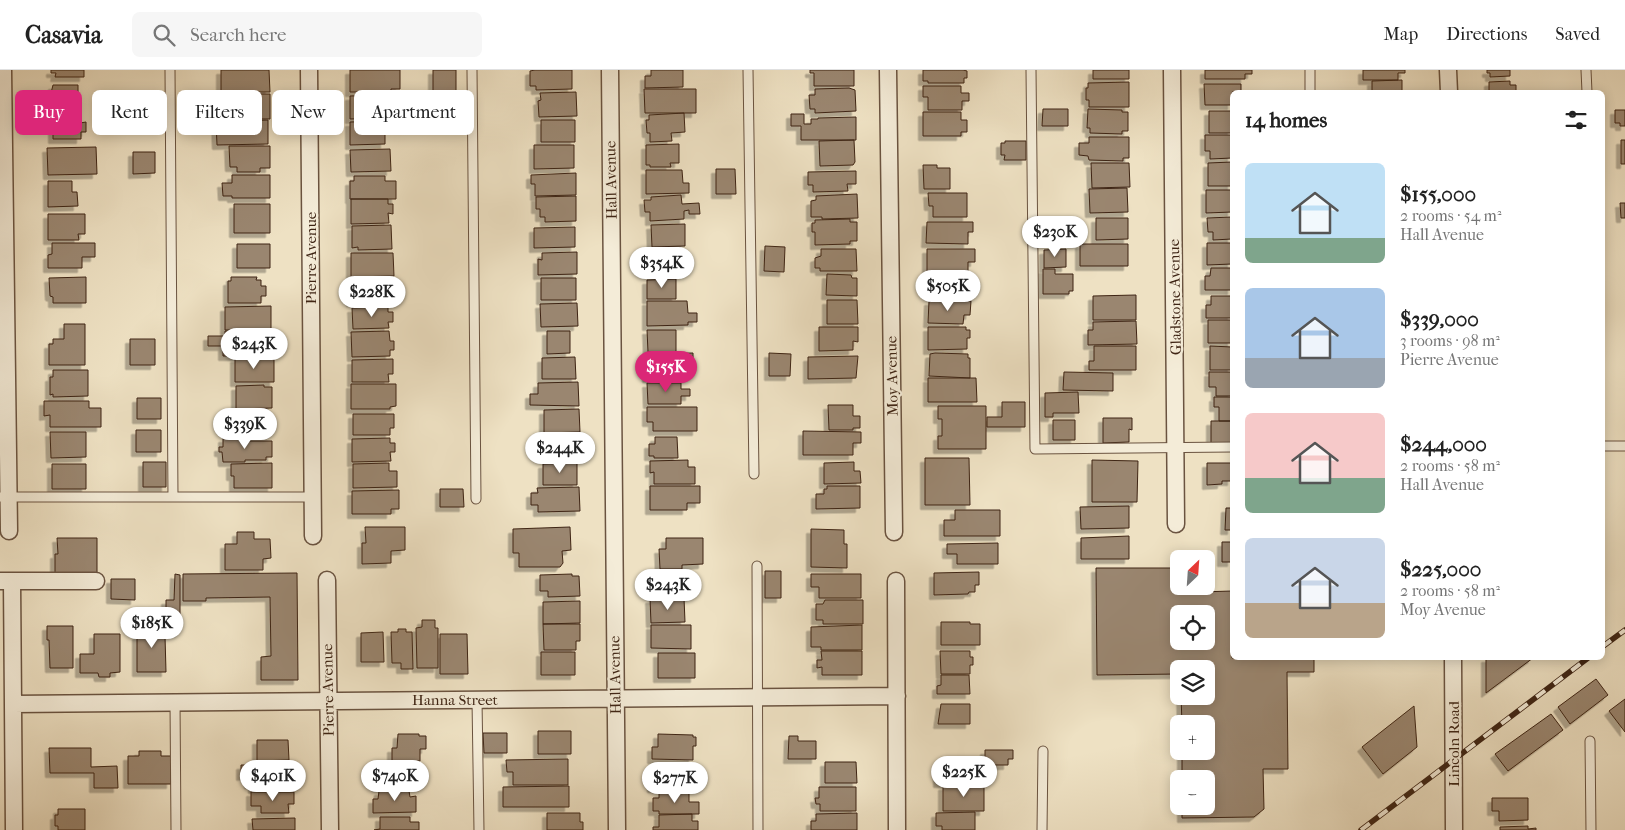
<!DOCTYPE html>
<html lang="en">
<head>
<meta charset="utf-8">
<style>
	:root { --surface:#fff; --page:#f6f6f6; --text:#222; --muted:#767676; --line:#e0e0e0; --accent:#db2777 }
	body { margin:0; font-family:"IM FELL French Canon",serif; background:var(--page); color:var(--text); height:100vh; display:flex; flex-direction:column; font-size:19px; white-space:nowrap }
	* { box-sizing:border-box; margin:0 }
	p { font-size:16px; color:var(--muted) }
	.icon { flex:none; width:28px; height:28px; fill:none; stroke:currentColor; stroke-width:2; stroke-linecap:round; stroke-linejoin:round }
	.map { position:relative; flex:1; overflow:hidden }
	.side { position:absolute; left:1230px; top:20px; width:375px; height:570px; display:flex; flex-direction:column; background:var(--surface); border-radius:8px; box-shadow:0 2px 12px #0003 }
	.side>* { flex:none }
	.top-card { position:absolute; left:15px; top:20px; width:475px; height:45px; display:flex; gap:10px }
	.needle { width:32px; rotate:25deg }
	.fabs { position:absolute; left:1170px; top:480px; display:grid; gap:10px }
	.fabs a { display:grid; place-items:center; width:45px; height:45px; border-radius:8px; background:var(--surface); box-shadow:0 2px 12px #0003; font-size:25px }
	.price { position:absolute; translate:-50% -42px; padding:0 11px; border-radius:18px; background:#fff; color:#222; font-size:16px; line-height:32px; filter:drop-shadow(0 1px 2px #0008) }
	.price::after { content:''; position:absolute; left:50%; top:30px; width:15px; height:11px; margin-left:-8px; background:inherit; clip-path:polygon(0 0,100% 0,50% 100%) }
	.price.current { background:var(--accent); color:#fff }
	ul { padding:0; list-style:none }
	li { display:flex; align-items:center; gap:15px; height:125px; padding:0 15px }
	li span { display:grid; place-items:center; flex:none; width:140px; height:100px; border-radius:8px; color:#555 }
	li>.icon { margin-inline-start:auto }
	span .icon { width:60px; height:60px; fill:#fffc; stroke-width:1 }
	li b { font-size:21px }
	h2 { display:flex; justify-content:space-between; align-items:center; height:60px; padding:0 15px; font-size:21px }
	.tag { padding:0 18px; border-radius:8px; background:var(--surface); box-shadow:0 2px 12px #0003; font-size:18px; line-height:45px }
	.tag.current { background:var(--accent); color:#fff }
	header { display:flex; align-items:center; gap:30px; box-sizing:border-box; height:70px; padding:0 25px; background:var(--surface); border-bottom:1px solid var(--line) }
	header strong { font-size:24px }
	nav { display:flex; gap:28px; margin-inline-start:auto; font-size:18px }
	.search { width:350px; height:45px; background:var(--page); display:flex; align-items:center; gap:12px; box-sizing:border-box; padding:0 18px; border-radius:8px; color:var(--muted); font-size:19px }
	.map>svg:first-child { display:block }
</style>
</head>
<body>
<header>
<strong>Casavia</strong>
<div class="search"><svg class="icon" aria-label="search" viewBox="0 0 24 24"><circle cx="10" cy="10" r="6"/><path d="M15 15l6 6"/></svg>Search here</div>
<nav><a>Map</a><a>Directions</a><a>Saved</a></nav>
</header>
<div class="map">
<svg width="1625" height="760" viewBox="0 0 1625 760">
	<defs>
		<filter id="shadow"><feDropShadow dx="-4.5" dy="4.5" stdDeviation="0" flood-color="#0004"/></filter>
	</defs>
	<rect width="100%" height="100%" fill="#eee1c3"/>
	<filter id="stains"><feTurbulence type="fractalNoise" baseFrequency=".004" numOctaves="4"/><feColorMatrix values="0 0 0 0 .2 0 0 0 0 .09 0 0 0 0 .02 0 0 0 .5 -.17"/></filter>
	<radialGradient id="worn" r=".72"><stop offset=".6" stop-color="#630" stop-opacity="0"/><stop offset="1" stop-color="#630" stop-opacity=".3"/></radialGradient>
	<path fill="#9a866f" stroke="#3e2414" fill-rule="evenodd" filter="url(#shadow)" d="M51 0H84V7H55L56 3H51Z
		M221 0H269L270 22H221Z
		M350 0H400V19H391V22H350Z
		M433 0H456V21H433Z
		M535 0H572V19L536 20V16H530V1Z
		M651 0H683V17L645 18V6H651Z
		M810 0H854V16H814V3H810Z
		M923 0H963L967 1V8H964V13H928V11H923Z
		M1093 0H1129V9H1093Z
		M1205 0H1252V4H1245V9H1205Z
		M1363 0H1405V3H1398V10H1363Z
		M1487 0H1510V6L1490 7V3H1487Z
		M1402 10V22H1372V11Z
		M1510 11V15H1516V22H1489V12Z
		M1129 12V37H1089V30H1086V18H1088V13Z
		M1204 14H1241V22H1232V35H1205Z
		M53 15H78V41H51V33H55V27H50Z
		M923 16H961V23H969V31H962V40H928V27H923Z
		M849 18 855 20 856 41 815 43V39H810L809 25H815V19Z
		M644 19H696V43H645Z
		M576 22 577 46 539 47 538 31 541 30 540 23Z
		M233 24H270V49H234Z
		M382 25V36H387V48L350 49V26Z
		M1043 39H1068V56H1042Z
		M1088 39 1122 40V42H1128V61H1122V64L1090 63V58H1087Z
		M1615 40H1625V56H1620V53H1615Z
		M1209 41H1232V63H1209Z
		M923 42H961V50H967V62H961V66H923Z
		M684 43 685 62 671 63 672 71 650 72V63H647L646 50H649V45Z
		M791 44H804V54H811V49H818V48L856 47V70H801V56H791Z
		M80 46V53L86 52V62H81V69H53V47Z
		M268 50V74L217 75 216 52Z
		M541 50H575V72H541Z
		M385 51V74L350 75V52Z
		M1205 65H1232V88L1210 89V81H1205Z
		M1089 67H1129V88H1123V91L1089 90 1088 86 1079 85V73H1089Z
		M854 70 855 92 853 95 820 96 819 71Z
		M1621 70H1625V94H1621Z
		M1005 71H1026V90H1004L1005 85H1001V73H1005Z
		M679 74V93H670L671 97H650V95H646V75Z
		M534 75H574V98L534 99Z
		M229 76H270V98H260V102H237V97H230Z
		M96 77 97 104 48 105 47 78Z
		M390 79 391 101 351 102 350 80Z
		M133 82H155V103L133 104Z
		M1232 92V116H1208V93Z
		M1091 93H1129L1130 117 1092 118Z
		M923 95H937V98H950V119H924Z
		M716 99H735L736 124H716Z
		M646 100H682L683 113H689V123L646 124Z
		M856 101V114H847L848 121 813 122V115H808V102Z
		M576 103V125L535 126V114H531V105Z
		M232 105H270V128H232V126H223L222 113H232Z
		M354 106H385V111H396V129H350V111H354Z
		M48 111H72V122H77L78 136 48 137Z
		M1127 118 1128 142 1090 143 1089 119Z
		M1206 120H1232V142L1206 143Z
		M928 123H967V147H933V136H929Z
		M857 124 858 148 822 149V147H811V131L816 130V126Z
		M681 125 682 134 699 133 700 144H689V140L684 141V149L650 151V142H645L644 130H651V127Z
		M576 126V151L545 152V147H540V139H536V127Z
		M351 129H388V134H393V144L388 143 389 153 351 154Z
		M1620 133H1625V148H1621Z
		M234 134H270V163H234Z
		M48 144H85V164H78L79 170H48Z
		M1232 147V169L1213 170V162H1208L1207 148Z
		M1096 148H1128V169L1096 170Z
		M850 149V152H857V171H850V174L815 175V162H812V153H815V150Z
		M927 152H973V162H968V174L926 173Z
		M685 154V176L652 177 651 155Z
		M391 155 392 179 358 180V177L352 178V156Z
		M575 157V177L534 178V158Z
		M52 173H95V187H82V198H48V185L52 184Z
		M1207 173H1232V194L1207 195Z
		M237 174H270V198H237Z
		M1080 174H1128V196H1080Z
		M765 176 785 177 784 202 764 201Z
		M684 179V195H678V203H649V180Z
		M821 179H856L857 201H820V198H815V188L821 186Z
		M927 179H975V192H968V201H927Z
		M1066 179V197L1044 198V180Z
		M577 182V204L538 205V189L542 190V183Z
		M351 183H393L394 206 351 207Z
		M1211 198H1232V220H1205V206H1210Z
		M1043 199H1055V204H1073V221H1069V224H1043Z
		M933 203H971L970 225 928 224V214L933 213Z
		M827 204 851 205 852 208H857V226L826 225Z
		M86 207V233H53V227L50 226 49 208Z
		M231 207H257L256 210H261V216H266V226H261V233H228V211H231Z
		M352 208H388V230L351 232Z
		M541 208H576V230H541Z
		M676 209V229H647V210Z
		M1136 225V250H1093V226Z
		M1211 226H1232V248H1206V235H1211Z
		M827 230H857L858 254H827Z
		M647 231H687L688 243H697V252H688V255L647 256Z
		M929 231H971L970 245H964L963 254 928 253Z
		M577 233 578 256 541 257 540 234Z
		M271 236V260H225V237Z
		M388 237V242H393V252H388L389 258 353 259 352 238Z
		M1208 250H1232V273H1208Z
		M1136 251 1137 274 1088 275V260H1093V252Z
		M64 254H85V295H49V274H53V269H64Z
		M819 257H858V272L853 271V280L819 281Z
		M928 257H966V260H970V268H967V279L928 280Z
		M647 260H676V282H648Z
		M225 261H271V284H253V286H223V276H208V266H225Z
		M389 261 390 271H394V280H390V286L352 287 351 262Z
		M547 261H570V283L547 284Z
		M130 269H155V295H130Z
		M1094 276H1136V300H1089V291H1094Z
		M1210 276 1232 277V300H1210Z
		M693 283V296H687L688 308H647V284Z
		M769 283 791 284 790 306H769Z
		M935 283 968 284V288H970V308L929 306 930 284Z
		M858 286 856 308 808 309V287Z
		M575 287 576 309H542V288Z
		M235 288H274V312H235Z
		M393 289V304H388L389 312H352V290Z
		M53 300H88V326L53 327V324L50 325V307H53Z
		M1064 302 1113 303V321L1063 320Z
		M1209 302H1232V326H1216V317H1209Z
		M928 308H976L977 332H928Z
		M578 312 579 336 530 335V324H538V313Z
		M647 313H681V319H690V326H681V334H648Z
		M351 314H396V336L390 337V339H351Z
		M264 315V317H272V338L236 339V316Z
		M1078 322 1079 343H1053V347H1045V323Z
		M1214 327H1232V351H1219V337H1214Z
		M137 328H161V349H137Z
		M44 331H89V338H101V357H50V345L44 346Z
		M1002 332H1025V357H987V347H1002Z
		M828 335H853V346H860V358H853V360H829Z
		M938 336H986V379H938V366H942V349H938Z
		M647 337H697V361H653V352H647Z
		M579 339 580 362 544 363V340Z
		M266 340V345H271V364L236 363V356H233V348H236V341Z
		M353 344H394V358H390V365H353Z
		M1103 348H1132V360L1129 359V372L1103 373Z
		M1053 350H1075V370H1053Z
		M1211 351H1232V375H1211Z
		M136 360H161V382H136Z
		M803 361 861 362V373H853V385H803Z
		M50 362H86V387L51 388Z
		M655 367H677L678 388H654V386H649V374H655Z
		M223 368H245V371H272V387H266V390H245V392H223L222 382H219V377H223Z
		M390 368V373H395V382H390L391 391 352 392V369Z
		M571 369 572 388 553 389V384L538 385V370Z
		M925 388H969L970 435H925Z
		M688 390V397H695V414H654V402L650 403V391Z
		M1092 390 1138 391 1137 432H1092Z
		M143 392H166V417H143Z
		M854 392V401H860L861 413 824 414V393Z
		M272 393V418H234V406H231V394Z
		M389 393V401H397V417L353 418V394Z
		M577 393V415H543V394Z
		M1207 393H1232V411H1222V414L1207 415Z
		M52 394H86V419H52Z
		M650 416H700V433H687V440H650Z
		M827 416H860V438L816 439V424H824V419H827Z
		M579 417 580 441 538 442V435H531V423H538L537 418Z
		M440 419H463L464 437H440Z
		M399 420V439H391V444H352V421Z
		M1129 436V458L1081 459 1080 437Z
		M1226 438H1232V460H1225Z
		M955 440H1000V466H944V450H955Z
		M365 457H405V480L391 481V493L362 494V473H366Z
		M570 457 571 480 562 481 563 493 560 497H519V483H513V459Z
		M811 459 844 460V474H847V498L811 497Z
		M237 462H254V469H270L271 488 263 489V500H225V474H237Z
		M1129 466V489H1081V468Z
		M57 468H97V504H55V484H58Z
		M666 468H703V494L682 495V499H660L659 479H666Z
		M1222 472H1232V492H1222Z
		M998 473V494H957V484H947V474Z
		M1096 498H1179V516H1199V522L1232 521V588H1314V602H1287L1288 699H1263L1264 739 1254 747 1182 748V736H1206V709H1182V681H1206V654H1182L1181 626H1206V599H1179V604L1097 605ZM1179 544H1206V571H1179Z
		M765 501H781V528H765Z
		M651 502H691V526H652Z
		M979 502V515H975V522H969L968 524 934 525V503Z
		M297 503 298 610H261V587L271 586 270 527 206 528V531H183V504Z
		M175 504 180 505V562H175V557H166V530H174Z
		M572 504V506H579L580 526 548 527V521H540V505Z
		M811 504H861V528H819V517H811Z
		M111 509H135V530L111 529Z
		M684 528 685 552 651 553 650 529Z
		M825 530H863V554H823V550H816V534H823Z
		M580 531V553L543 554V532Z
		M422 550H435V558H438V598H417L416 558 422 557Z
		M941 552H970V554H980V575H941Z
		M144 554H164V566H165L166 602H137V565H144Z
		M543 554H580V571H576V580H544Z
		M651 555H691V579L651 578Z
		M862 555V580H821V577H811V557Z
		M47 556H73V598H50L49 570H47Z
		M398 559H406V562H412L413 599H401V593H392L391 562H398Z
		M383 562 384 592H361V563Z
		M94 564H120V602L110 603V607H99L98 603H80V584H94Z
		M440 564H467L468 604H440Z
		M821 581H862V605H822V597L817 598V590H822Z
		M940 581H970V587H973V595H970V604H941Z
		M541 582H575V605H541Z
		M658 583H695V608H658Z
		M1486 588H1533L1486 623Z
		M941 605H969L970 624H937V616L941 615Z
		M1596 609 1608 625 1570 654 1558 637Z
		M1625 629V662L1609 641Z
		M941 634H970V654H938Z
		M1414 636 1417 677 1383 704 1362 677Z
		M1551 644 1563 660 1508 701 1495 684Z
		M538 661H571V684H538Z
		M483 663H507V683H484Z
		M398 664H419V666H426V679H420V691H392V678H397Z
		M658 664 693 665V667H696V676H693V690L652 689V677H658Z
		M789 666H798V671H816V689H788Z
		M257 670H288L289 690 257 691Z
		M49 678H91V697L117 696 118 718H94V703H50Z
		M985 680H1013V689H1008V695H985Z
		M139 681H161V686H171V714H128V686H139Z
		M568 689V715H513V702H507L506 690Z
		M938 691H982V713H938Z
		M825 692H856L857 713H825Z
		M658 693H693V695H697V704H694V718H652V705H658Z
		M382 694H420V716L377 717V697H382Z
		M241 695H290V719H253V714H249V705L241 706Z
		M569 716V737H503V717Z
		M943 716H984V741H943Z
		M819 717H856V741H820V734H816L815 728H819Z
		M379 721H409L410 727 416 726V742L373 743V729H378Z
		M251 722H294V734H288L289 743H261V736H251Z
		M659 723H689V732H699V744H659V741H653V728H659Z
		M1492 728H1528V750L1499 751V741H1492Z
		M58 739H85V760H58V756H55V745H58Z
		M975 742V760H942V756H936V743Z
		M547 743H580V752H583V760H547Z
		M857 743V760H811V751H816V744Z
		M692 744V751H698V760H653V757H659V745Z
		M380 747H410V752H419V760H374L380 759Z
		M295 748V760H253L252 749Z
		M1528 756V759L1536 758V760H1500V757Z"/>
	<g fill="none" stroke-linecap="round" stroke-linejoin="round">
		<defs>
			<path id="lane" d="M170 0 173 427
				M472 0 476 429
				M748 0 754 404
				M1031 0 1035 379 1232 377
				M1310 0V22
				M1586 0 1587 22
				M1602 376H1625
				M0 427H312
				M757 496 758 760
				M477 630 479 760
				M175 632 176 760
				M1590 671 1591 760
				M1042 760 1043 681"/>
			<path id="street" d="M3 0 9 461
				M309 0 313 466
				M610 0 617 760
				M888 0 894 462
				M1172 0 1176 454
				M1448 0 1449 22
				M327 510 330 760
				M0 511H96
				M12 511 14 760
				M896 511 897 760
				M1453 588 1454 760
				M13 634 897 626"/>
		</defs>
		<use href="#lane" stroke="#6a5340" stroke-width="11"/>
		<use href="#street" stroke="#6a5340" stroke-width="19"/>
		<use href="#lane" stroke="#f4ecd8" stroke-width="9"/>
		<use href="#street" stroke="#f4ecd8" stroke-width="16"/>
		<defs>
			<path id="rail" d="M1602 577 1625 560
				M1361 760 1588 588"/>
		</defs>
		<use href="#rail" stroke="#3e2414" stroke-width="5.5"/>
		<use href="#rail" stroke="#f4ecd8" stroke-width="4" stroke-dasharray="11" stroke-linecap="butt"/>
	</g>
	<g text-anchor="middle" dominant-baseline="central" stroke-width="4.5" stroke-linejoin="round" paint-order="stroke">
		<g font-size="15" fill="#3e2414" stroke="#f4ecd8">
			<text transform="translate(611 110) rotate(-91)">Hall Avenue</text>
			<text transform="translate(311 188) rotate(-90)">Pierre Avenue</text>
			<text transform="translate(1175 227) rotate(-91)">Gladstone Avenue</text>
			<text transform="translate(892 306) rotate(-91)">Moy Avenue</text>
			<text transform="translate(615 605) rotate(-91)">Hall Avenue</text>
			<text transform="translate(328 620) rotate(-91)">Pierre Avenue</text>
			<text x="455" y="630">Hanna Street</text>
			<text transform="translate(1454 674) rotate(-90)">Lincoln Road</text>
		</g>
	</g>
	<rect width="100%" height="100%" filter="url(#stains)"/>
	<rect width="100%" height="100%" fill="url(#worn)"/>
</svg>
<div class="fabs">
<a><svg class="needle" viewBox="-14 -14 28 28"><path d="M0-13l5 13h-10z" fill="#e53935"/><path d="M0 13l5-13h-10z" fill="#767676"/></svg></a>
<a><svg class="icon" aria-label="locate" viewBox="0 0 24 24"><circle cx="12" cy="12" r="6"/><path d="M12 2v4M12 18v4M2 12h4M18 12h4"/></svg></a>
<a><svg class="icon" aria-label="layers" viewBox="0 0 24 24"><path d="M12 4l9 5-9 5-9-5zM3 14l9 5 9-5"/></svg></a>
<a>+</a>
<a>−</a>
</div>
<b class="price" style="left:1055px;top:188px">$230K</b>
<b class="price" style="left:662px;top:219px">$354K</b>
<b class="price" style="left:948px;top:242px">$505K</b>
<b class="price" style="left:372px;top:248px">$228K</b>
<b class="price" style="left:254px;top:300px">$243K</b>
<b class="price current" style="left:666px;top:323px">$155K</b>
<b class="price" style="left:245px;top:380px">$339K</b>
<b class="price" style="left:560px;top:404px">$244K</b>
<b class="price" style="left:668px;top:541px">$243K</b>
<b class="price" style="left:152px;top:579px">$185K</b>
<b class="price" style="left:964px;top:728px">$225K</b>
<b class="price" style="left:273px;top:732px">$401K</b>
<b class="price" style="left:395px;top:732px">$740K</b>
<b class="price" style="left:675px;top:734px">$277K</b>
<div class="top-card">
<a class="tag current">Buy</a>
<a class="tag">Rent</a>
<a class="tag">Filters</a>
<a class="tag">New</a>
<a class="tag">Apartment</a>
</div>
<section class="side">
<h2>14 homes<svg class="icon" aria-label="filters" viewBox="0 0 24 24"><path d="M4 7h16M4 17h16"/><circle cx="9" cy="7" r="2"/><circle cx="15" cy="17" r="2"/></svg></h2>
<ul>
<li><span style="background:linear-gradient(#bfe0f5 75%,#7fa58c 0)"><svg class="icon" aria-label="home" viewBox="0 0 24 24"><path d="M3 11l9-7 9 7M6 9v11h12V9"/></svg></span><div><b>$155,000</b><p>2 rooms · 54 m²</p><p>Hall Avenue</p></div></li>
<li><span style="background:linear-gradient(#a9c7e8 70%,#9aa5b1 0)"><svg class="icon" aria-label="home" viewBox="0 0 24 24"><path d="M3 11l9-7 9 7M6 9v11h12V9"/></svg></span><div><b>$339,000</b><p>3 rooms · 98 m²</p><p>Pierre Avenue</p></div></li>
<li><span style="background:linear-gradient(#f6c9c9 65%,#7fa58c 0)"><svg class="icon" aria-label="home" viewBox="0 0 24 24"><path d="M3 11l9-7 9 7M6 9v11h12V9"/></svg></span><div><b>$244,000</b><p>2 rooms · 58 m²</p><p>Hall Avenue</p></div></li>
<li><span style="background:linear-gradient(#c9d6e8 65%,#b9a48a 0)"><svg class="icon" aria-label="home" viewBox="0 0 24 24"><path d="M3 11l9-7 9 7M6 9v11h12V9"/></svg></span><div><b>$225,000</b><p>2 rooms · 58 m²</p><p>Moy Avenue</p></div></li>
</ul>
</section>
</div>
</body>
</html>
